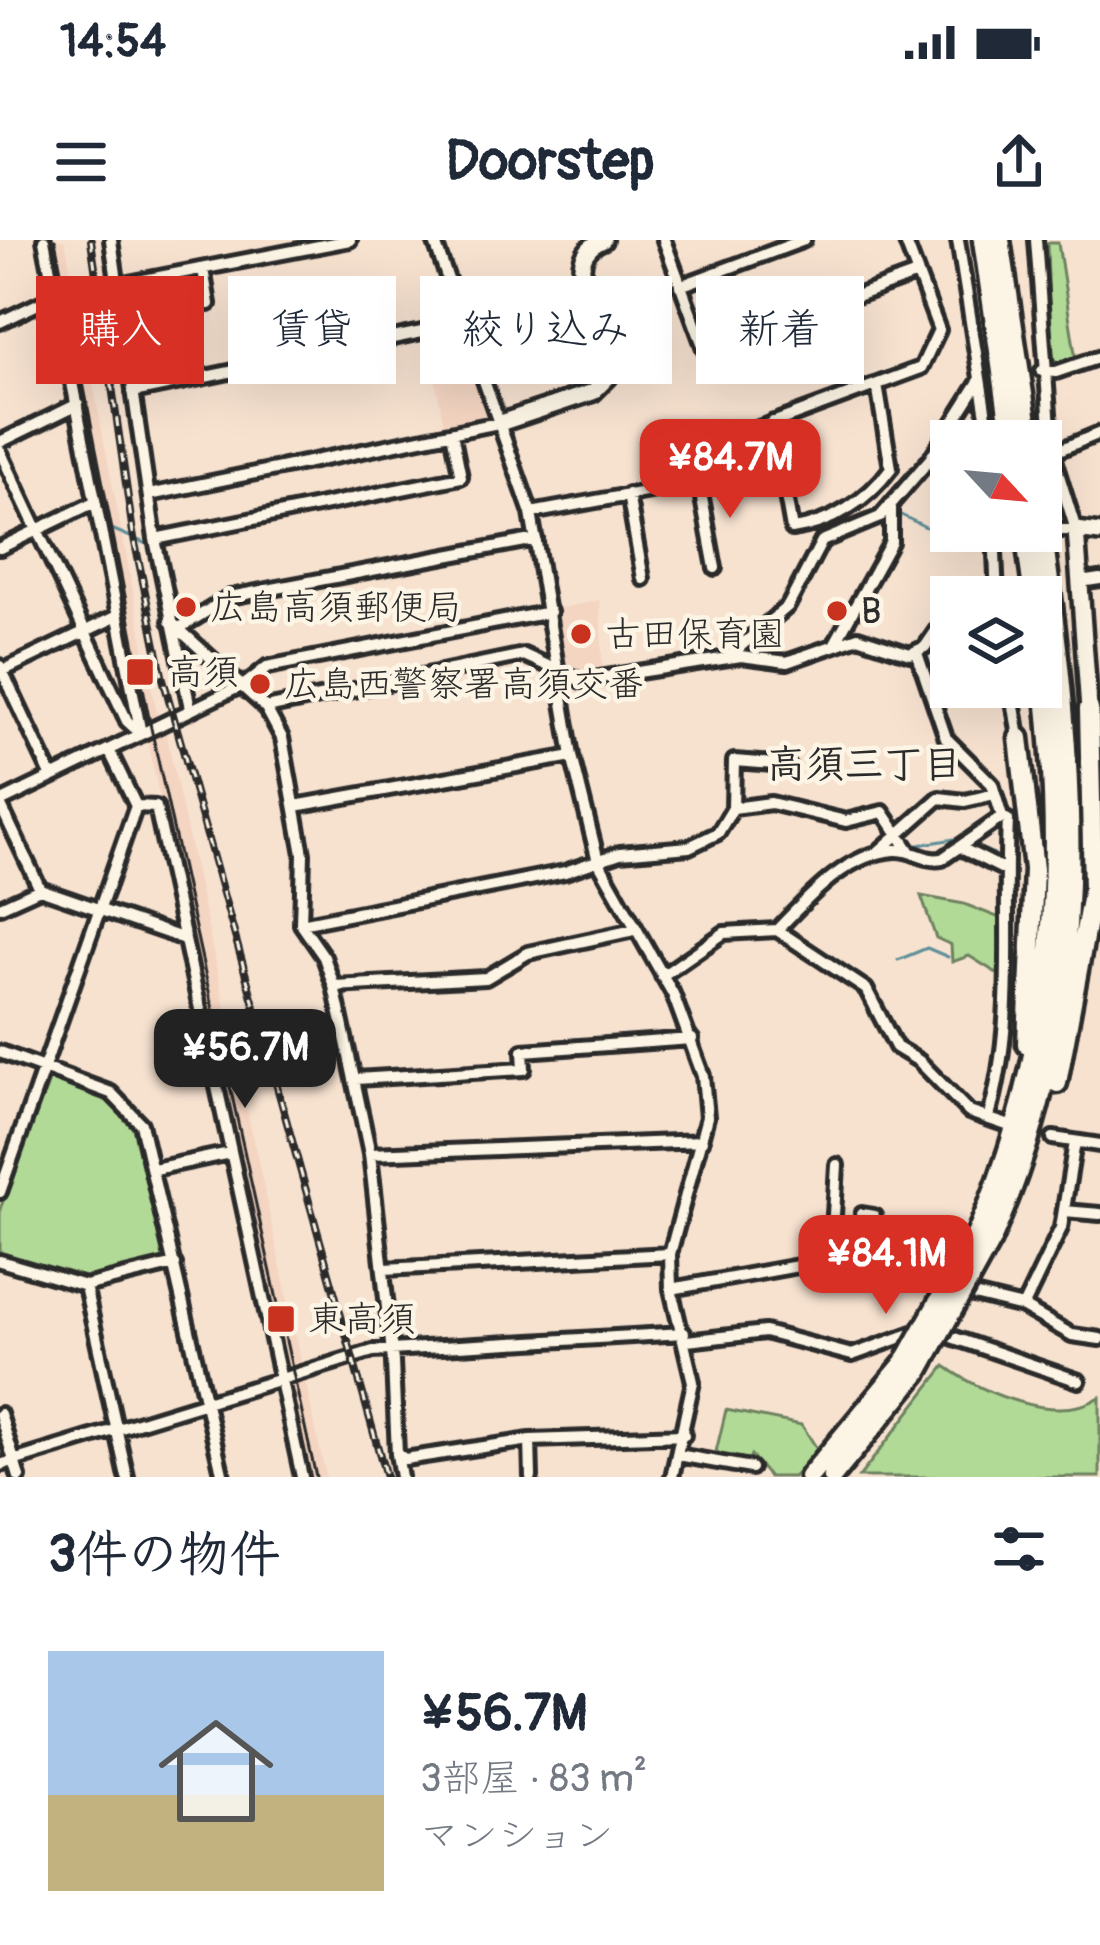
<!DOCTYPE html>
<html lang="ja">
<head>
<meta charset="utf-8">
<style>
	:root { --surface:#fff; --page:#f2f2f3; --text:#1f2937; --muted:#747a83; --line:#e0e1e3; --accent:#d93025 }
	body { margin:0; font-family:Pangolin,"Klee One",sans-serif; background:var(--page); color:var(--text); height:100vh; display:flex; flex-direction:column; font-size:45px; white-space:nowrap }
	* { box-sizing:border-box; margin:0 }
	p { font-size:39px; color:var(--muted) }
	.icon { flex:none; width:66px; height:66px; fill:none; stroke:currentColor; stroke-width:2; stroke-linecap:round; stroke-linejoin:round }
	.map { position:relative; height:1237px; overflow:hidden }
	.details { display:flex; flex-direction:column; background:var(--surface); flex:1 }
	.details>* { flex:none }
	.hud { position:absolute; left:36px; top:36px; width:1029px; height:108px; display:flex; gap:24px }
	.needle { width:78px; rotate:116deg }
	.fabs { position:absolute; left:930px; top:180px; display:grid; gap:24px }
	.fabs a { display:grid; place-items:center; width:132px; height:132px; border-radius:0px; background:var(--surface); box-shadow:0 12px 48px #0002; font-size:60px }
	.price { position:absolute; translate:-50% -102px; padding:0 27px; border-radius:24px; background:var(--accent); color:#fff; font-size:39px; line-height:78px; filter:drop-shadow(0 3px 6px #0008) }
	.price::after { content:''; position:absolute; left:50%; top:72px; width:36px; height:27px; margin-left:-18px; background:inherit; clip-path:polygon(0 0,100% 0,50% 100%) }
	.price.on { background:#222; color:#fff }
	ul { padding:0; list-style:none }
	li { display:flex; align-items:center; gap:36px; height:300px; padding:0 48px }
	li+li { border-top:3px solid var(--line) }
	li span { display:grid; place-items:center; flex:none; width:336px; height:240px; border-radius:0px; color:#555 }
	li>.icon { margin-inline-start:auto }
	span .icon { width:144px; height:144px; fill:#fffc; stroke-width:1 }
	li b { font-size:51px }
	h2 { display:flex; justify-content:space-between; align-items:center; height:144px; padding:0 48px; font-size:51px }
	.chip { padding:0 42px; border-radius:0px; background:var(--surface); box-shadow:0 12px 48px #0002; font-size:42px; line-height:108px }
	.chip.on { background:var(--accent); color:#fff }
	.status { display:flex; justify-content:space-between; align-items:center; height:84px; padding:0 60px; background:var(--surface); direction:ltr }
	.status svg { height:33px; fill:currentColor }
	header { display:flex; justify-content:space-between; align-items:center; height:156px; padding:0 48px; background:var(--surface); font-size:54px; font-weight:800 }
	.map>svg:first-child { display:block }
</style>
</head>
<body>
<div class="status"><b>14:54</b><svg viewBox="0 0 49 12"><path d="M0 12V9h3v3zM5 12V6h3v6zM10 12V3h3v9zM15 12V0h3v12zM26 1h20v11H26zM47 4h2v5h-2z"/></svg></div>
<header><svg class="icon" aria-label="menu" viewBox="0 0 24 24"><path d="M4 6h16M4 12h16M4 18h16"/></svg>Doorstep<svg class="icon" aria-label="share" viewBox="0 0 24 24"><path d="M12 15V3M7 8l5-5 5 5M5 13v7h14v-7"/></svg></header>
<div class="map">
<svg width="1100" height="1237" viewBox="0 0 1100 1237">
	<rect width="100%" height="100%" fill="#f7e2d0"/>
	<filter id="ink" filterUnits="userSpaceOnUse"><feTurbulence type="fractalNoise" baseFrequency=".00833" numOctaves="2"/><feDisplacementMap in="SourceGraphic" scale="24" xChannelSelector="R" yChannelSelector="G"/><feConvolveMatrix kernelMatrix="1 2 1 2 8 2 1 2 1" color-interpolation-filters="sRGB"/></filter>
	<g filter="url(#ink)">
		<path fill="#f4d5c2" d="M47 0H65L160 489 165 488 326 1237H309L119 373Z
			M477 126 496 179 445 190 434 135Z
			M600 360 603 436H581L566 425 556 369Z"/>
		<path fill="#b1da97" stroke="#6e8261" stroke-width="3" d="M1047 3H1058L1076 120 1061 126 1050 114Z
			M921 656 964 664 1000 678 1003 737 969 716 952 722 951 705 936 698Z
			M51 836 106 857 138 888 169 1017 165 1021 83 1040 0 1015V969Z
			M945 1126C984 1154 1057 1185 1100 1157V1237H859Z
			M726 1170 802 1185 819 1212 793 1237H769L751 1215 747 1223 715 1216Z"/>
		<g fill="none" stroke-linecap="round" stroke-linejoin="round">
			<path stroke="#608f99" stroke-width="3" d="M899 274 940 294 955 291
				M107 287 149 305 161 370
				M912 606 954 599
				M977 607 994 614
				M898 720 927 708 948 717"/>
			<path stroke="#cebdaf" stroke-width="10" stroke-dasharray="10 5" stroke-linecap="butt" d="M1016 581 1096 578"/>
			<defs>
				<path id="street" d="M44 0 141 494
					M111 0 155 299 190 468
					M434 0 531 273 572 516 598 621 673 754 703 836 707 877 670 1014 671 1049 693 1142 672 1237
					M664 0 705 111 917 34
					M958 0 990 201
					M1036 0 1052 213 1076 290H1053
					M203 29 209 64
					M118 45 350 0
					M680 46 804 0
					M0 82 55 56
					M1042 131 1056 132 1100 117
					M133 152 465 83
					M773 182 792 289C831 284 868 260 891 228L877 145
					M0 202 78 164
					M0 211 127 481 139 492
					M1052 213 1100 193
					M699 242 715 328
					M628 254 643 339
					M149 255 503 182
					M531 273 705 241 759 188 921 128 939 90 905 0
					M994 291 997 357
					M155 299 461 237 452 193
					M994 299 1012 297
					M0 308 95 262
					M1080 342 1100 339
					M961 357 996 347
					M170 381 266 468 282 498 303 614 301 684 324 717 334 746 370 914 393 1122 397 1214 405 1219 530 1200 531 1237
					M181 387 230 357 536 299
					M834 405 891 302V264
					M917 413 946 498 992 544 1002 577 1008 580C1003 681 1017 782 988 879
					M729 416 788 366 822 301 880 277 930 219 978 143
					M0 426 52 537
					M0 432 115 377
					M1011 447 1019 498
					M266 468 524 415 581 441 741 416 787 422 858 397 910 414 925 407 951 369
					M0 562 247 443 267 427 550 372
					M0 564 40 649 182 698
					M136 566 156 567 302 1237
					M295 566 572 516
					M733 568 734 521 788 525
					M963 609 1005 630
					M877 613 939 558 965 561 995 554
					M0 667 40 649
					M301 684 565 632 620 613 689 607 718 593 733 568 771 563 846 581 883 572 910 612
					M777 690C808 658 847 613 895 610 913 609 924 622 942 619L1002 577
					M662 736 724 693 777 690 866 749 896 807 919 821 969 872 1007 885
					M334 746 486 738 528 713 634 690
					M0 812 111 853 141 884 223 1237
					M356 839 524 829 523 811 692 799
					M1053 898 1100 905
					M370 914 702 901
					M154 929 230 913
					M0 952 136 566 109 510
					M1064 971 1100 974
					M862 974 874 976 867 1025
					M0 1021 85 1046 175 1024
					M831 1024 837 925
					M384 1029 670 1014
					M85 1046 127 1237
					M671 1049 798 1026 909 1029 945 1048 1023 1067 1072 1095 1100 1099
					M1023 1067 1061 988 1075 902
					M687 1101 765 1092 852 1115 913 1093 934 1091 1079 1141
					M0 1174 19 1237
					M530 1200 684 1195
					M397 1214 401 1237
					M678 1215 751 1228
					M0 1225 373 1111 684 1093"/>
				<path id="secondary" d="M503 182 593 152 608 137C619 96 548 23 603 0
					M1089 469 1076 290 1100 293"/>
				<path id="highway" d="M983 0 1012 201
					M1000 0 1030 201
					M1025 291 1034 357
					M1019 498 1034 629 1027 804
					M1057 843 1093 649 1089 469
					M977 993C1058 806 1067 613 1041 413
					M991 1000C1097 763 1076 532 1041 282
					M809 1237 905 1122
					M832 1237 918 1132"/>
			</defs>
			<use href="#street" stroke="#2b2b2b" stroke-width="20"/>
			<use href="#secondary" stroke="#2b2b2b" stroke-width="24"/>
			<use href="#highway" stroke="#2b2b2b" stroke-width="27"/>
			<use href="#street" stroke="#fcf5e5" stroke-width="10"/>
			<use href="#secondary" stroke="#fcf5e5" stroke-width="15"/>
			<use href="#highway" stroke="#fcf5e5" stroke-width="18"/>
			<path stroke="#2b2b2b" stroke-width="3" d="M55 0 151 488 316 1237"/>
			<defs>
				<path id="rail" d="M91 0 133 293 162 435 386 1237"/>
			</defs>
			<use href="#rail" stroke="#2b2b2b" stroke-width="8"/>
			<use href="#rail" stroke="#fcf5e5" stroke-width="3" stroke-dasharray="9" stroke-linecap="butt"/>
			<defs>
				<path id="highway-bridge" d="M905 1122 977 993
					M918 1132 991 1000"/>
			</defs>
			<use href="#highway-bridge" stroke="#2b2b2b" stroke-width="27" stroke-linecap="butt"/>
			<use href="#highway-bridge" stroke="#fcf5e5" stroke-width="18"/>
		</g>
	</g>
	<g fill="#c8321e" stroke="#fcf5e5" stroke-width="4.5">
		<circle cx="186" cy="367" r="12"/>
		<circle cx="837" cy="371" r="12"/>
		<circle cx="581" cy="394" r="12"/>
		<rect x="125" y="417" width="30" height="30" rx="6"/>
		<circle cx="260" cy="444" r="12"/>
		<rect x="266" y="1064" width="30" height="30" rx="6"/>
	</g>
	<g text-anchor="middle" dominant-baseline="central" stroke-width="9" stroke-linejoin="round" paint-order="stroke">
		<g font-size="36" fill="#2b2b2b" stroke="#fcf5e5" text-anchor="start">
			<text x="210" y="367">広島高須郵便局</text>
			<text x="861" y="371">B</text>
			<text x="605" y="394">古田保育園</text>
			<text x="167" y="432">高須</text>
			<text x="284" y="444">広島西警察署高須交番</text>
			<text x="308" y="1079">東高須</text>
		</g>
		<g font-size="39" font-weight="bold" fill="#2b2b2b" stroke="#fcf5e5">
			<text x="864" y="524">高須三丁目</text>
		</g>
	</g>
</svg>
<div class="fabs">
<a><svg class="needle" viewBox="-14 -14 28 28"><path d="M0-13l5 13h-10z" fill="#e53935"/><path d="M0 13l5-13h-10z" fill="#747a83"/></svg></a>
<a><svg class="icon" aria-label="layers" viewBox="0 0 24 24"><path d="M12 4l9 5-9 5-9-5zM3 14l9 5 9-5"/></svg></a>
</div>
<b class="price" style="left:730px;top:281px">¥84.7M</b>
<b class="price on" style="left:245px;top:871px">¥56.7M</b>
<b class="price" style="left:886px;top:1077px">¥84.1M</b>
<div class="hud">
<a class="chip on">購入</a>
<a class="chip">賃貸</a>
<a class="chip">絞り込み</a>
<a class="chip">新着</a>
</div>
</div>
<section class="details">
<h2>3件の物件<svg class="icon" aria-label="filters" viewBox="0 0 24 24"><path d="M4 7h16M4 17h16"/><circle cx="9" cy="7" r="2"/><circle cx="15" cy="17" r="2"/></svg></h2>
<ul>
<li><span style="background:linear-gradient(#a9c7e8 60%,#c2b280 0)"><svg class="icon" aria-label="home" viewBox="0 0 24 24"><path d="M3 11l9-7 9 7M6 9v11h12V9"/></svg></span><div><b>¥56.7M</b><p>3部屋 · 83 m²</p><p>マンション</p></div></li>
</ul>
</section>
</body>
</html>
